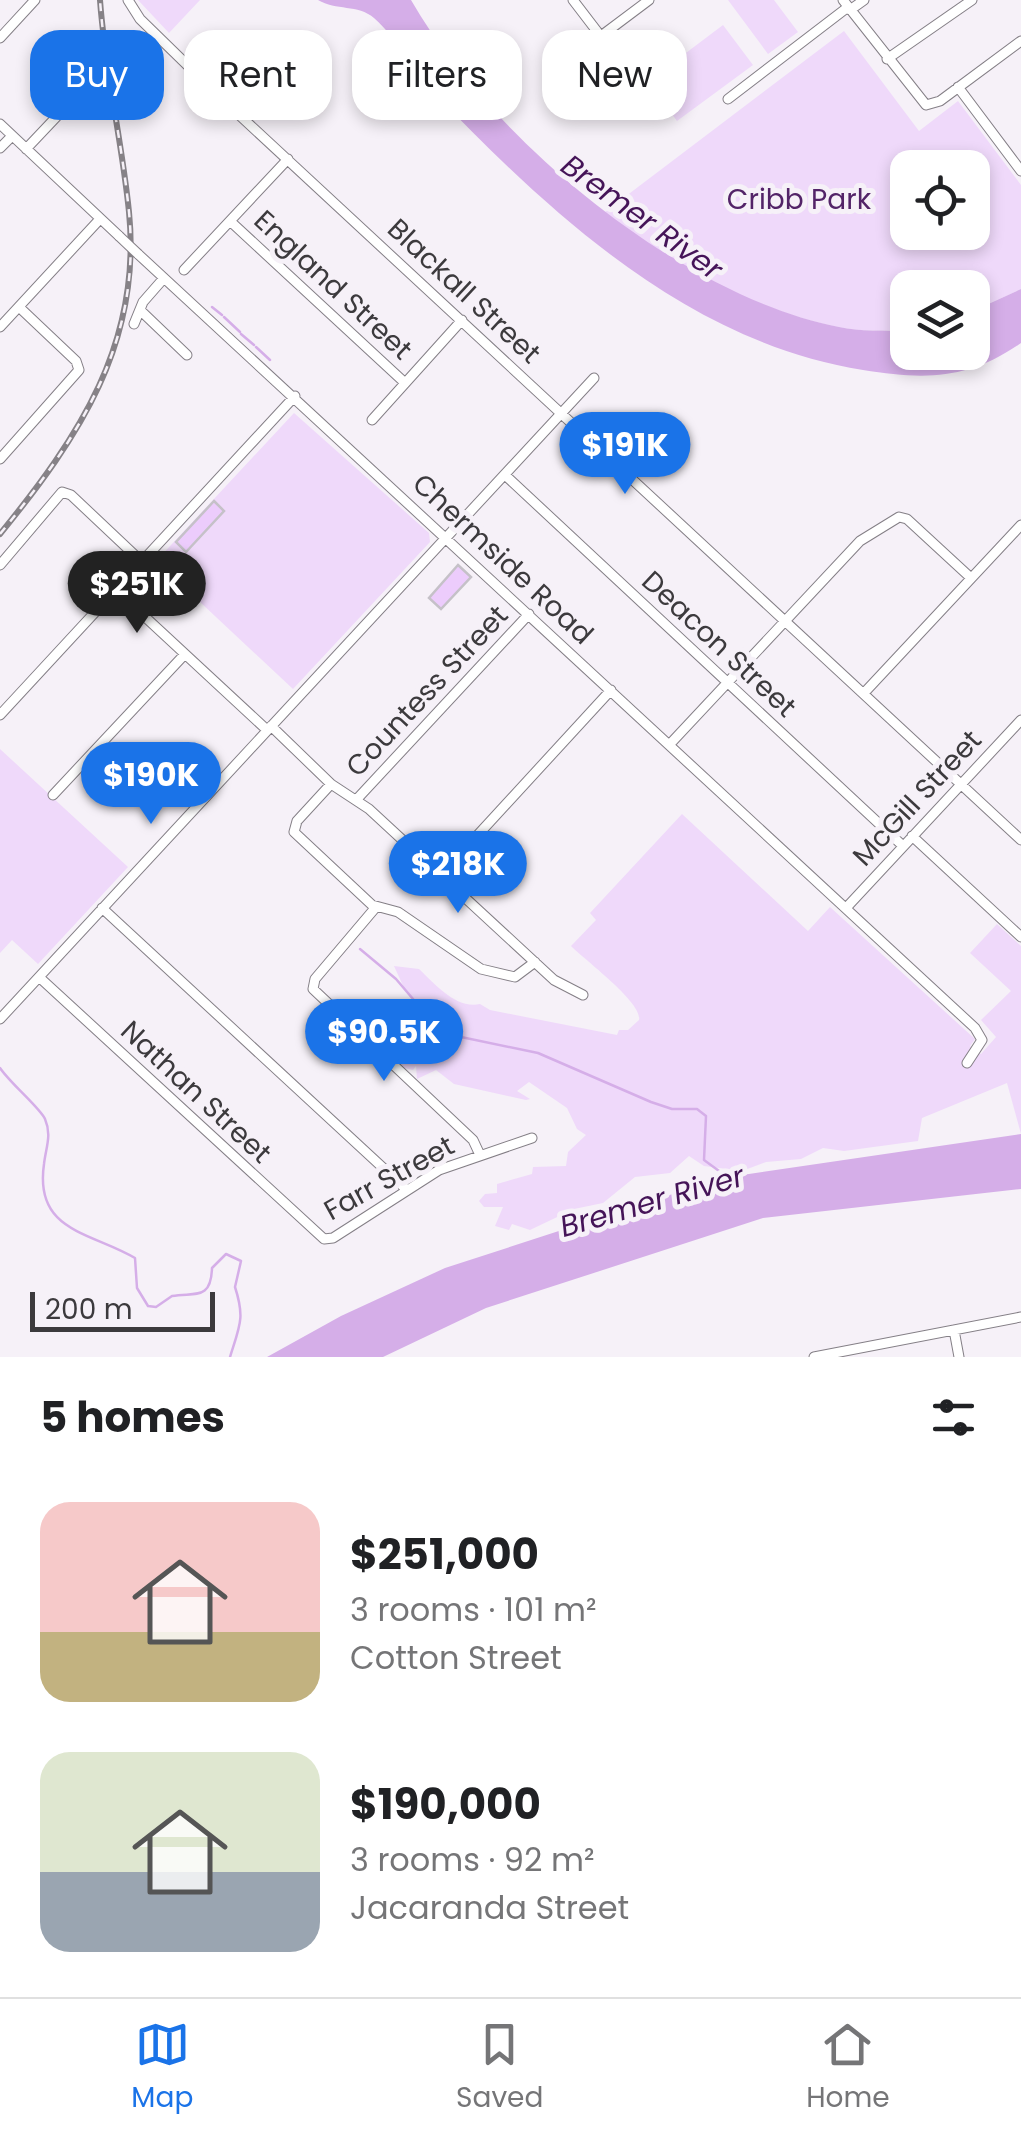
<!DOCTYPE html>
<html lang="en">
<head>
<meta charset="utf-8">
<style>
	:root { --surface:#fff; --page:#f6f6f6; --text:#202124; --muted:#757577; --line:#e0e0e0; --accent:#1a73e8 }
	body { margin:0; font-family:Poppins,sans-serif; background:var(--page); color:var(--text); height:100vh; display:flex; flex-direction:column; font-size:38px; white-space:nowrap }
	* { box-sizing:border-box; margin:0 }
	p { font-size:32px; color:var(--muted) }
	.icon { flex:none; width:55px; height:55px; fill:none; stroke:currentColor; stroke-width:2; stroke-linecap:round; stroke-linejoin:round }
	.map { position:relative; height:1357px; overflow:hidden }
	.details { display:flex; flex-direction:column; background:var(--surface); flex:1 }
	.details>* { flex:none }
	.top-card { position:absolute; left:30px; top:30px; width:962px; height:90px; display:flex; gap:20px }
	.fabs { position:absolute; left:890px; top:150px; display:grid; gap:20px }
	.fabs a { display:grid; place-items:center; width:100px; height:100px; border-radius:20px; background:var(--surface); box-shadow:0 5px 15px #0003; font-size:50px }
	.scale { position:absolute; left:30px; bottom:25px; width:185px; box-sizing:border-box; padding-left:10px; border:5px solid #3c3a3d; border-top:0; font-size:28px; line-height:35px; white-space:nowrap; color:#3c3a3d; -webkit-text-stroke:8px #f6f1f8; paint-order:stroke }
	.price { position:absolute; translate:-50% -85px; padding:0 22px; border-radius:35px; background:var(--accent); color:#fff; font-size:32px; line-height:65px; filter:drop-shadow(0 2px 5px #0008) }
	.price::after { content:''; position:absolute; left:50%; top:60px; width:30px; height:22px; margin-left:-15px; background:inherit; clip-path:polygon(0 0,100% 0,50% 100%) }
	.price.current { background:#222; color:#fff }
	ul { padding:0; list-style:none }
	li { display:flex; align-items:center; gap:30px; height:250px; padding:0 40px }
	li span { display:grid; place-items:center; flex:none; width:280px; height:200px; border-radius:30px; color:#555 }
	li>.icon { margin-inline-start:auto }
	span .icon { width:120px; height:120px; fill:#fffc; stroke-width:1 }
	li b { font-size:42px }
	h2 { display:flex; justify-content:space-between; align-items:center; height:120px; padding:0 40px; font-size:42px }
	.pill { padding:0 35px; border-radius:30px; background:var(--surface); box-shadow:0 5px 15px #0003; font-size:35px; line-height:90px }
	.pill.current { background:var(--accent); color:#fff }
	.menu { display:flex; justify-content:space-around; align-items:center; height:140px; border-top:2px solid var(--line); background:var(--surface); font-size:28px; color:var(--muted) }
	.menu a { display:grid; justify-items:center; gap:5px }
	.menu .current { color:var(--accent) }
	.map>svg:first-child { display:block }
</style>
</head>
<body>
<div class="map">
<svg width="1021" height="1357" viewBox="0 0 1021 1357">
	<rect width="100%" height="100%" fill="#f6f1f8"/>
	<path fill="#efd9fa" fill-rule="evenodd" d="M138 0H200L169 33Z
		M728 0H774L798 32 768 54Z
		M723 25 753 65 677 121 636 66 650 55 662 71Z
		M844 31 919 131 958 101 1021 185V289L973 311 972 288H908L907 331C885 330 860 332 838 327 758 311 668 265 605 212ZM908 168H972V232H908Z
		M294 413 429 533 430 542 293 689 184 587 171 600 144 574Z
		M0 749 128 867 38 964 12 940 0 953Z
		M682 814 808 931 830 907 975 1039 970 1046 981 1054 996 1037 981 1020 1011 991 970 953 997 924 1021 946V1134L1007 1083 922 1118 918 1141 844 1151 823 1148 801 1159 766 1162 742 1171 704 1166 689 1156 670 1173 635 1177 603 1203 574 1209 530 1230 512 1224 509 1230 495 1226 503 1207H484L479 1201 485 1194 497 1193V1184L532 1174 533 1167 566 1166 568 1152 586 1135 577 1129 567 1108 529 1082 517 1091 530 1099 526 1100 454 1084 436 1070 417 1079 416 1066 413 1070 404 1068 388 1051 389 1045 405 1056 404 1048 397 1043 410 1032 432 1052 433 1047 414 1029 419 1022 433 1020 438 1006 421 1005 405 990 394 966 419 969C436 985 456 1009 480 1004L490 1010 617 1035 619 1030H628L639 1020C643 1003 586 961 571 946L596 920 590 913Z"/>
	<path fill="#d5aee8" d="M318 0H411C490 138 680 296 839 327 860 332 885 330 907 331L908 352H972L973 311 1021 289V343C968 380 925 380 863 370 689 342 554 217 436 95 413 72 399 40 374 18 358 4 336 11 318 0Z
		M1021 1134V1189L763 1218 486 1308 383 1357H267L341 1316 445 1268 722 1178Z"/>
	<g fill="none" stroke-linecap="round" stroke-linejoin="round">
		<path stroke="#d5aee8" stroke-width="2.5" d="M212 307 222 315
			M224 317 240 332
			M241 334 254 345
			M256 347 270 360
			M360 949 396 979 442 1033 538 1053 651 1102 672 1109H697L706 1116 704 1160 730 1179
			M0 1068C11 1084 40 1108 45 1119 52 1135 46 1147 44 1164 34 1232 91 1232 135 1258L137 1288 148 1306 156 1307 172 1296C195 1292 211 1301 212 1268L226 1254 241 1261 235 1287C245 1318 240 1325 230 1357"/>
	</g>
	<path fill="#ecccfc" stroke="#c5c1c8" stroke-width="2.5" d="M214 501 224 511 186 552 176 542Z
		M458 565 471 577 441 609 429 598Z"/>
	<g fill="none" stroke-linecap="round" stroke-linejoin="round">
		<defs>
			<path id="minor" d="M128 0 140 19 222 99 1021 840
				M573 0 609 47
				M843 0 926 105 940 101 1021 41
				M850 10 864 0
				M601 36 649 0
				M0 38 35 0
				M887 59 972 0
				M958 87 1021 171
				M728 99 848 7
				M0 124 119 236
				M0 148 12 136
				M26 149 79 93
				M230 221 404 382
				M138 254 975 1028 982 1040 967 1063
				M184 270 288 159
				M140 310 187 355
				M134 324 143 302 164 278
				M0 327 100 219
				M372 420 462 320
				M0 459 79 370 76 361 19 307
				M505 475 903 846
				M0 565 62 492 71 495 142 562
				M116 590 267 730
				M864 693 1021 525
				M0 715 295 396
				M271 726 331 784 369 809 554 980 583 995
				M670 744 860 541 899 517 907 519 971 578
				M331 784 297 821 294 832 372 905 398 912 481 969 515 977 535 962
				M53 795 185 654
				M357 799 529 614
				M912 836 1021 937
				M441 875 611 690
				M376 907 315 979 313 989 473 1140 480 1155
				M102 908 407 1190
				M846 908 1021 720
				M39 977 324 1239 333 1238 439 1170 532 1138
				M0 1019 594 378
				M954 1330 959 1357
				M814 1357 1021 1317"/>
		</defs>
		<use href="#minor" stroke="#847f86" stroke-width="11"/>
		<use href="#minor" stroke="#fff" stroke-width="9"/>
		<defs>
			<path id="rail" d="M0 534C79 437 142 343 129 212 122 141 105 71 100 0"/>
		</defs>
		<use href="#rail" stroke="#868287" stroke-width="6"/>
		<use href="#rail" stroke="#f6f1f8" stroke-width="2.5" stroke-dasharray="8" stroke-linecap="butt"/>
		<defs>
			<path id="minor-bridge" d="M119 236 138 254"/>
		</defs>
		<use href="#minor-bridge" stroke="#847f86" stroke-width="11" stroke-linecap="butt"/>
		<use href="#minor-bridge" stroke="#fff" stroke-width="9"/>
	</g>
	<g text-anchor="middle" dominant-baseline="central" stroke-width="10" stroke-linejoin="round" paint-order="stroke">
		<g font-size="28" fill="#532468" stroke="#f6f1f8">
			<text x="799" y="199">Cribb Park</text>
		</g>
		<g font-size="28" fill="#3c3a3d" stroke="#f6f1f8">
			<text transform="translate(333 285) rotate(43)">England Street</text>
			<text transform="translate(464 291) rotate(43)">Blackall Street</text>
			<text transform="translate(503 559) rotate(43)">Chermside Road</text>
			<text transform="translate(719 644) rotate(43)">Deacon Street</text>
			<text transform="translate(427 691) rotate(-47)">Countess Street</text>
			<text transform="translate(917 798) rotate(-47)">McGill Street</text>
			<text transform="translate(196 1092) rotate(43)">Nathan Street</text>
			<text transform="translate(389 1178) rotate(-29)">Farr Street</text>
		</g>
		<g font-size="30" font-style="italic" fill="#451458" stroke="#f6f1f8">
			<text transform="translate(642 217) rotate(36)">Bremer River</text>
			<text transform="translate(652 1201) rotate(-16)">Bremer River</text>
		</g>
	</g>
</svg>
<div class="fabs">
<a><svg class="icon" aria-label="locate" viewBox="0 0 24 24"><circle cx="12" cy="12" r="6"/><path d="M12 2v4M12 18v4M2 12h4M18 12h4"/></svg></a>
<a><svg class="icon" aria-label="layers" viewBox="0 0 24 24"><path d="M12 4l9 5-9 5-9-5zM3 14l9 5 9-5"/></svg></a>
</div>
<div class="scale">200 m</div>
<b class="price" style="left:625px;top:497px">$191K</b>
<b class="price current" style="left:137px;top:636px">$251K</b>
<b class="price" style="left:151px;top:827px">$190K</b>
<b class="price" style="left:458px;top:916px">$218K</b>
<b class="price" style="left:384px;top:1084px">$90.5K</b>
<div class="top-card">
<a class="pill current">Buy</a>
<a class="pill">Rent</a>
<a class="pill">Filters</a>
<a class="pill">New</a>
</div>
</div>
<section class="details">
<h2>5 homes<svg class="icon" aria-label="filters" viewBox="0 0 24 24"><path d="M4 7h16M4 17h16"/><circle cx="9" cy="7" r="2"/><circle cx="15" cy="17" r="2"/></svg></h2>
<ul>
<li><span style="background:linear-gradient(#f6c9c9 65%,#c2b280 0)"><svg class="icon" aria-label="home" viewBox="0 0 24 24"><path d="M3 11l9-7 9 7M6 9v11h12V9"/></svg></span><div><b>$251,000</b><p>3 rooms · 101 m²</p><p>Cotton Street</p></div></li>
<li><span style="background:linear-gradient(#dfe7d0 60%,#9aa5b1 0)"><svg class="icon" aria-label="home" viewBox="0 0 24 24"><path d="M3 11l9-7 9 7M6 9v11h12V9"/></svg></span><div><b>$190,000</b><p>3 rooms · 92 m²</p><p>Jacaranda Street</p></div></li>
</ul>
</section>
<nav class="menu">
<a class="current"><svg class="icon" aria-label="map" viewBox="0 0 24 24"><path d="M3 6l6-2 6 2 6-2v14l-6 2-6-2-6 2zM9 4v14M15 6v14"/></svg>Map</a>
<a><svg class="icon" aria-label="saved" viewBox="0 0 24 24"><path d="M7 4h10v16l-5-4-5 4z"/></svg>Saved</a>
<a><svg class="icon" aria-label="home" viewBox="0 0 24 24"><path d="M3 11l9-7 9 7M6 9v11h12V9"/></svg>Home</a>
</nav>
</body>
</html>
